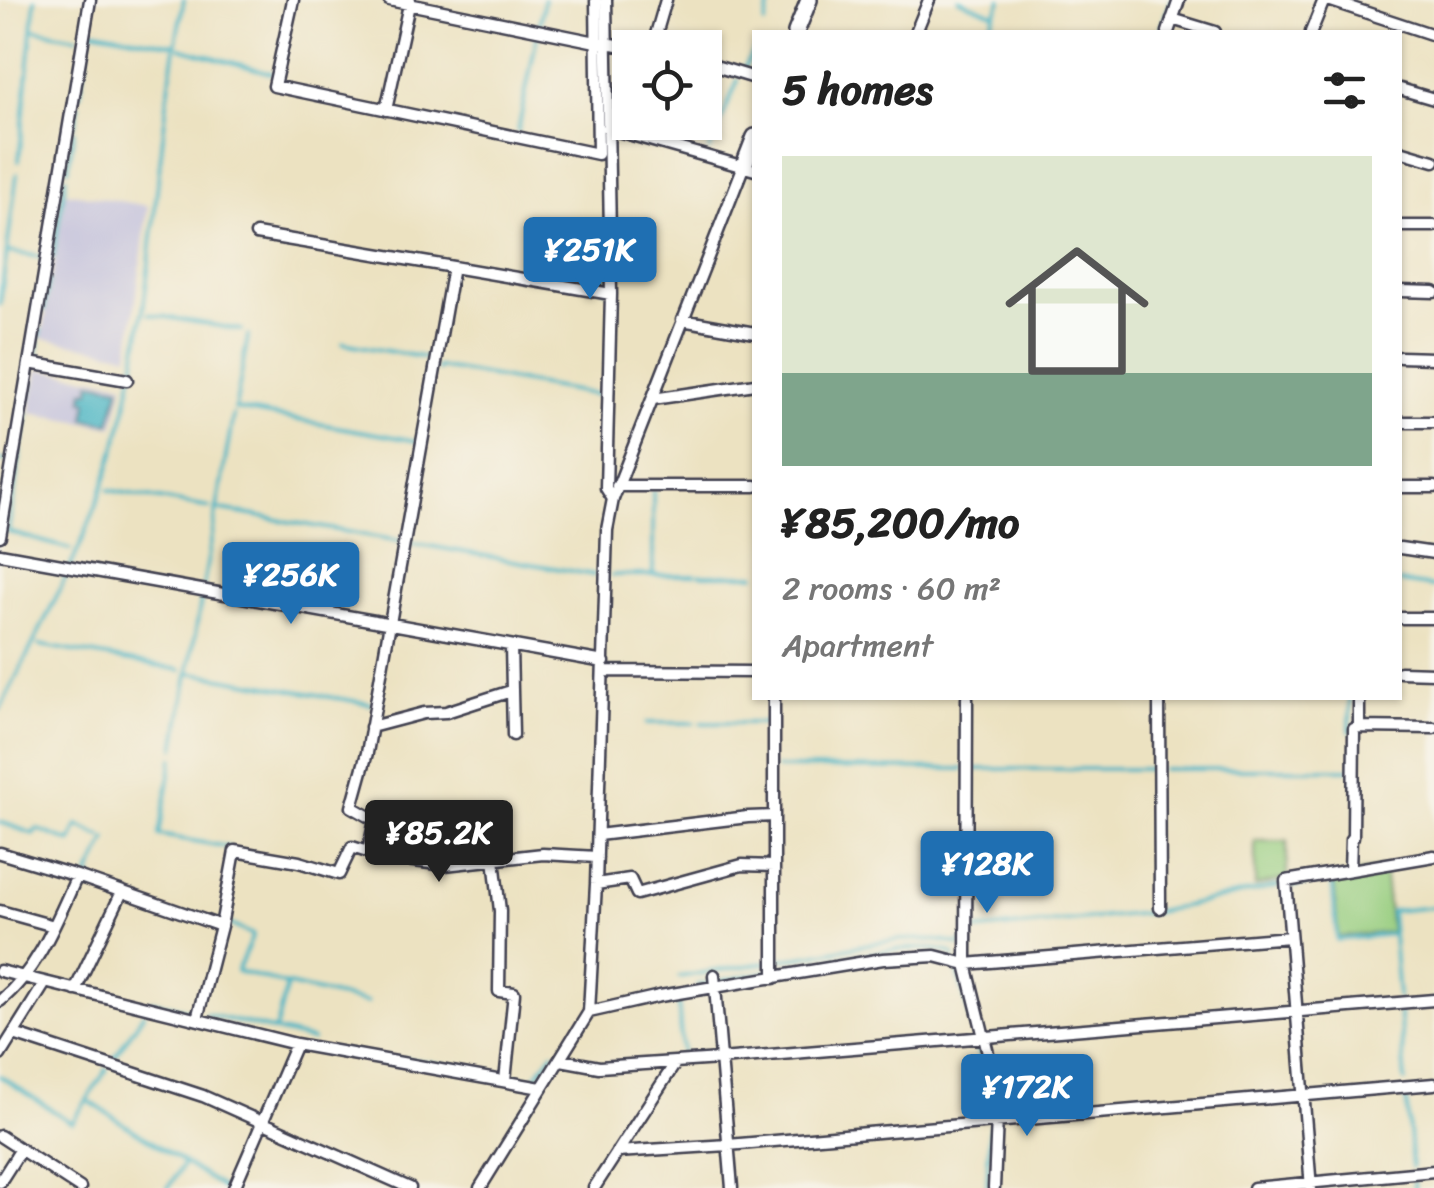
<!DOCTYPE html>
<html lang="en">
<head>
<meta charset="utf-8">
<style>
	:root { --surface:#fff; --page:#f2f2f2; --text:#222; --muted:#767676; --accent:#1f6fb2 }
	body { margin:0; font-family:Sriracha,sans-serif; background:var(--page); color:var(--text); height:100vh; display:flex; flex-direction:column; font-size:38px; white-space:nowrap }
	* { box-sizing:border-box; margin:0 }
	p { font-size:32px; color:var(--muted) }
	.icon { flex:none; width:55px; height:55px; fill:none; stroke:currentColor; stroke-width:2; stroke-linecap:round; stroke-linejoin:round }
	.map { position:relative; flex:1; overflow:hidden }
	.drawer { position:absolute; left:752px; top:30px; width:650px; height:670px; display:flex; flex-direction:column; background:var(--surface); border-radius:0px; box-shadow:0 2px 8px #0004 }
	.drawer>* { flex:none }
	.controls { position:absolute; left:612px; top:30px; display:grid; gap:20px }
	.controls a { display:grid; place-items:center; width:110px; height:110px; border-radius:0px; background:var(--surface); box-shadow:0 2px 8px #0004; font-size:50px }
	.price { position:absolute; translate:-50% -85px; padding:0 22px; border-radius:10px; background:var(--accent); color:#fff; font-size:32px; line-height:65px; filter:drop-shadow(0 2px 5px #0008) }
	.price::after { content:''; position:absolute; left:50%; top:60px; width:30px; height:22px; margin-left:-15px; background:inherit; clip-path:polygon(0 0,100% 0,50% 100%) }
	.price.on { background:#222; color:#fff }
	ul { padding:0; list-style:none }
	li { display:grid; align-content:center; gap:20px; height:530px; padding:0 30px }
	li span { display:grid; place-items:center; height:310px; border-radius:0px; color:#555 }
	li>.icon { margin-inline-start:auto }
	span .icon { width:180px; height:180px; fill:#fffc; stroke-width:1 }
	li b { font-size:42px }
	h2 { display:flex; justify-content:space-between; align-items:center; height:120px; padding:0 30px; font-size:42px }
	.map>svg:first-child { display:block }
</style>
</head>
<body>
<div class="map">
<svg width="1434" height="1188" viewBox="0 0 1434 1188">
	<rect width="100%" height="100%" fill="#f7f3e8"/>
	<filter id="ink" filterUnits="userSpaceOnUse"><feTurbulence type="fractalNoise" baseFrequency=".01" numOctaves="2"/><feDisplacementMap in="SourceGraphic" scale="20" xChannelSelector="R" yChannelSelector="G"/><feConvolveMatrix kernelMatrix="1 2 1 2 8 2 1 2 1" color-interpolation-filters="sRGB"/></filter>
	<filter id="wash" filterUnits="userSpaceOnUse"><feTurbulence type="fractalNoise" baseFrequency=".0048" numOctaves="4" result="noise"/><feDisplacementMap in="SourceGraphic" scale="40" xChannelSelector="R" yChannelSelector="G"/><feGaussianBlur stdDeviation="2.25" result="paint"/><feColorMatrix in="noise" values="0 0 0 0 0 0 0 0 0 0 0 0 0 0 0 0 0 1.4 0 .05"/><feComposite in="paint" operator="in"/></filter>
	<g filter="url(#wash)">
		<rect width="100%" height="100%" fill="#ece2c1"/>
		<path fill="#c3c1db" d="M66 192 148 206 129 355 42 338Z
			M38 369 124 383 113 427 30 413Z"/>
		<path fill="#98ce80" stroke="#5d785e" stroke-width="2.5" d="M1255 841H1287V879L1255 886Z
			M1384 868 1391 932 1338 937 1334 877Z"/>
		<path fill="#48b5c4" stroke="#356c80" stroke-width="2.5" d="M91 382 120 387 110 423 85 419 88 401 83 400 84 391H90Z"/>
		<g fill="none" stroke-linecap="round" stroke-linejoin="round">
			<path stroke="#48b5c4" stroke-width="4" d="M959 0 995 14
				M765 24 771 0
				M539 26 544 0
				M32 29 77 37
				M988 32 1001 0
				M1160 32 1171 0
				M89 40 91 30 175 45
				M180 48 271 73
				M744 68 755 50
				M80 94 88 47
				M75 124 79 105
				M518 131 537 36
				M709 150 738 80
				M19 161 35 0
				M68 169 74 131
				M9 252 42 257
				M53 257 66 177
				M605 260 606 290
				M0 304 17 174
				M44 310 49 280
				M149 314 241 330
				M40 336 41 330
				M248 336 235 409 417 441
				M343 343 432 359
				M36 360 39 342
				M438 370V367L598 395
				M29 399 32 382
				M22 443 27 413
				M21 450 8 532 70 549
				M0 460 5 461
				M109 490 210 508
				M216 509 400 541
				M217 509 233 415
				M407 542 594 575
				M612 575H695
				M653 575V491
				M700 575H755
				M1400 582 1434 587
				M203 587 216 513
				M39 645 181 670
				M189 669 202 595
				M188 672 371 704
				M0 709C48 614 100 520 124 415 156 279 155 137 184 0
				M647 723H694
				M701 723H771
				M1350 731V698
				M175 748 188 675
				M173 758 159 835 228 847
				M777 768 963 769
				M971 769H1156
				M1163 769H1350
				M0 822 34 834 37 829 71 842 78 825 102 837
				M92 877 89 876 107 839
				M1292 886 1332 879 1337 940 1393 934
				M227 923 253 935 237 971 287 985 275 1031
				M972 931 1156 912 1279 886
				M778 959C836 956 900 927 960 945L962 940
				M956 965 975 1035
				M800 966C845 959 908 940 952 953L954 957
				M778 970 793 967
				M679 977 769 962
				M719 981 770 971
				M289 985 367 1003
				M697 985 709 983
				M1398 998 1391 911 1434 907
				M678 999 682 1054
				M151 1001 192 1011
				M1399 1008 1405 1081
				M206 1014 312 1040
				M976 1043 990 1093V1117
				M405 1059 463 1068
				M112 1061 144 1013
				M471 1070 501 1074
				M0 1076 72 1123 107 1069
				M509 1076 533 1080 553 1053
				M1406 1094 1412 1167
				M87 1100 223 1188
				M1414 1182 1415 1188
				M168 1188 184 1163
				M987 1188 990 1126"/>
		</g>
	</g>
	<g filter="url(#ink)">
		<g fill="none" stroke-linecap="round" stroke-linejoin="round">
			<defs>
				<path id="street" d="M293 0 274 86 598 154 596 0
					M389 0 596 42 641 48
					M606 0 611 294 606 488 613 499
					M1328 0 1434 35
					M1172 19 1215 32
					M916 32 929 0
					M1168 32 1179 0
					M1311 32 1324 0
					M652 48 666 0
					M705 63 755 78
					M1400 89 1434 99
					M386 110 410 0
					M607 128 755 170
					M1400 151 1434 161
					M1400 226H1434
					M256 234 453 267
					M1400 291 1434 292
					M682 320 755 333
					M1400 357 1434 358
					M29 363 127 380
					M653 399 755 384
					M1400 422H1434
					M617 486H755
					M1400 487H1434
					M0 536 90 0
					M1400 548 1434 553
					M0 554 604 662
					M1400 618H1434
					M511 646 513 735
					M603 671 755 672
					M1400 672 1434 673
					M1159 698 1160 908
					M1359 698V727L1434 728
					M371 727 424 713 446 712 511 691
					M598 835 748 817 774 816
					M368 852 375 820 352 807 367 753 453 267 611 294
					M0 853 77 876 221 926
					M494 859 500 911 499 991 514 993 505 1081
					M1350 870 1351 839 1353 837 1354 729 1359 727
					M596 884 630 879 637 894 742 865 774 866
					M0 911 54 926
					M0 971 296 1044 541 1088
					M714 975 732 1188
					M774 978V698
					M75 990 122 892
					M0 1001C38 970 57 920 77 876
					M589 1012 660 996 883 959 935 956 966 964 967 698
					M197 1019 221 926 235 851 299 862 339 874 352 847 383 857 445 865 543 854 597 857
					M14 1034 203 1096 410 1188
					M0 1055 45 983
					M561 1060 599 1067 720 1059 1434 1000
					M0 1136 80 1188
					M617 1152 728 1145 1434 1084
					M0 1182 21 1149
					M234 1188 296 1044
					M480 1188 589 1012 596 884 607 530 613 499 744 165
					M594 1188 676 1062
					M994 1188 998 1094 966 964 1290 937
					M1254 1188 1434 1171
					M1311 1188 1286 881 1434 856"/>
				<path id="secondary" d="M796 32 809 0
					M744 165 755 137"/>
			</defs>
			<use href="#street" stroke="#403f4f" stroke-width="15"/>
			<use href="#secondary" stroke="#403f4f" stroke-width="20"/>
			<use href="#street" stroke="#fff" stroke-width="10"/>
			<use href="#secondary" stroke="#fff" stroke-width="15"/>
		</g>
	</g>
</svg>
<div class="controls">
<a><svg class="icon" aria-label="locate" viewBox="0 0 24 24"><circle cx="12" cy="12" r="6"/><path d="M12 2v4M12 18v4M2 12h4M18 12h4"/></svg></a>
</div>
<b class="price" style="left:590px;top:302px">¥251K</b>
<b class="price" style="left:291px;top:627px">¥256K</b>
<b class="price on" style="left:439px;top:885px">¥85.2K</b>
<b class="price" style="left:987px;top:916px">¥128K</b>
<b class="price" style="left:1027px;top:1139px">¥172K</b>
<section class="drawer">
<h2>5 homes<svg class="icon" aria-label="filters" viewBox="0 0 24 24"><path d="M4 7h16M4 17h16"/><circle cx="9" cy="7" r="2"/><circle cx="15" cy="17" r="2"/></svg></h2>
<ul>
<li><span style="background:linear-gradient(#dfe7d0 70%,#7fa58c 0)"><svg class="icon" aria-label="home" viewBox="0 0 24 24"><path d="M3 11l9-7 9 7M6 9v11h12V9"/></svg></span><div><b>¥85,200/mo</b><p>2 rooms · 60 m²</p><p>Apartment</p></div></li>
</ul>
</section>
</div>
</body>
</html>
